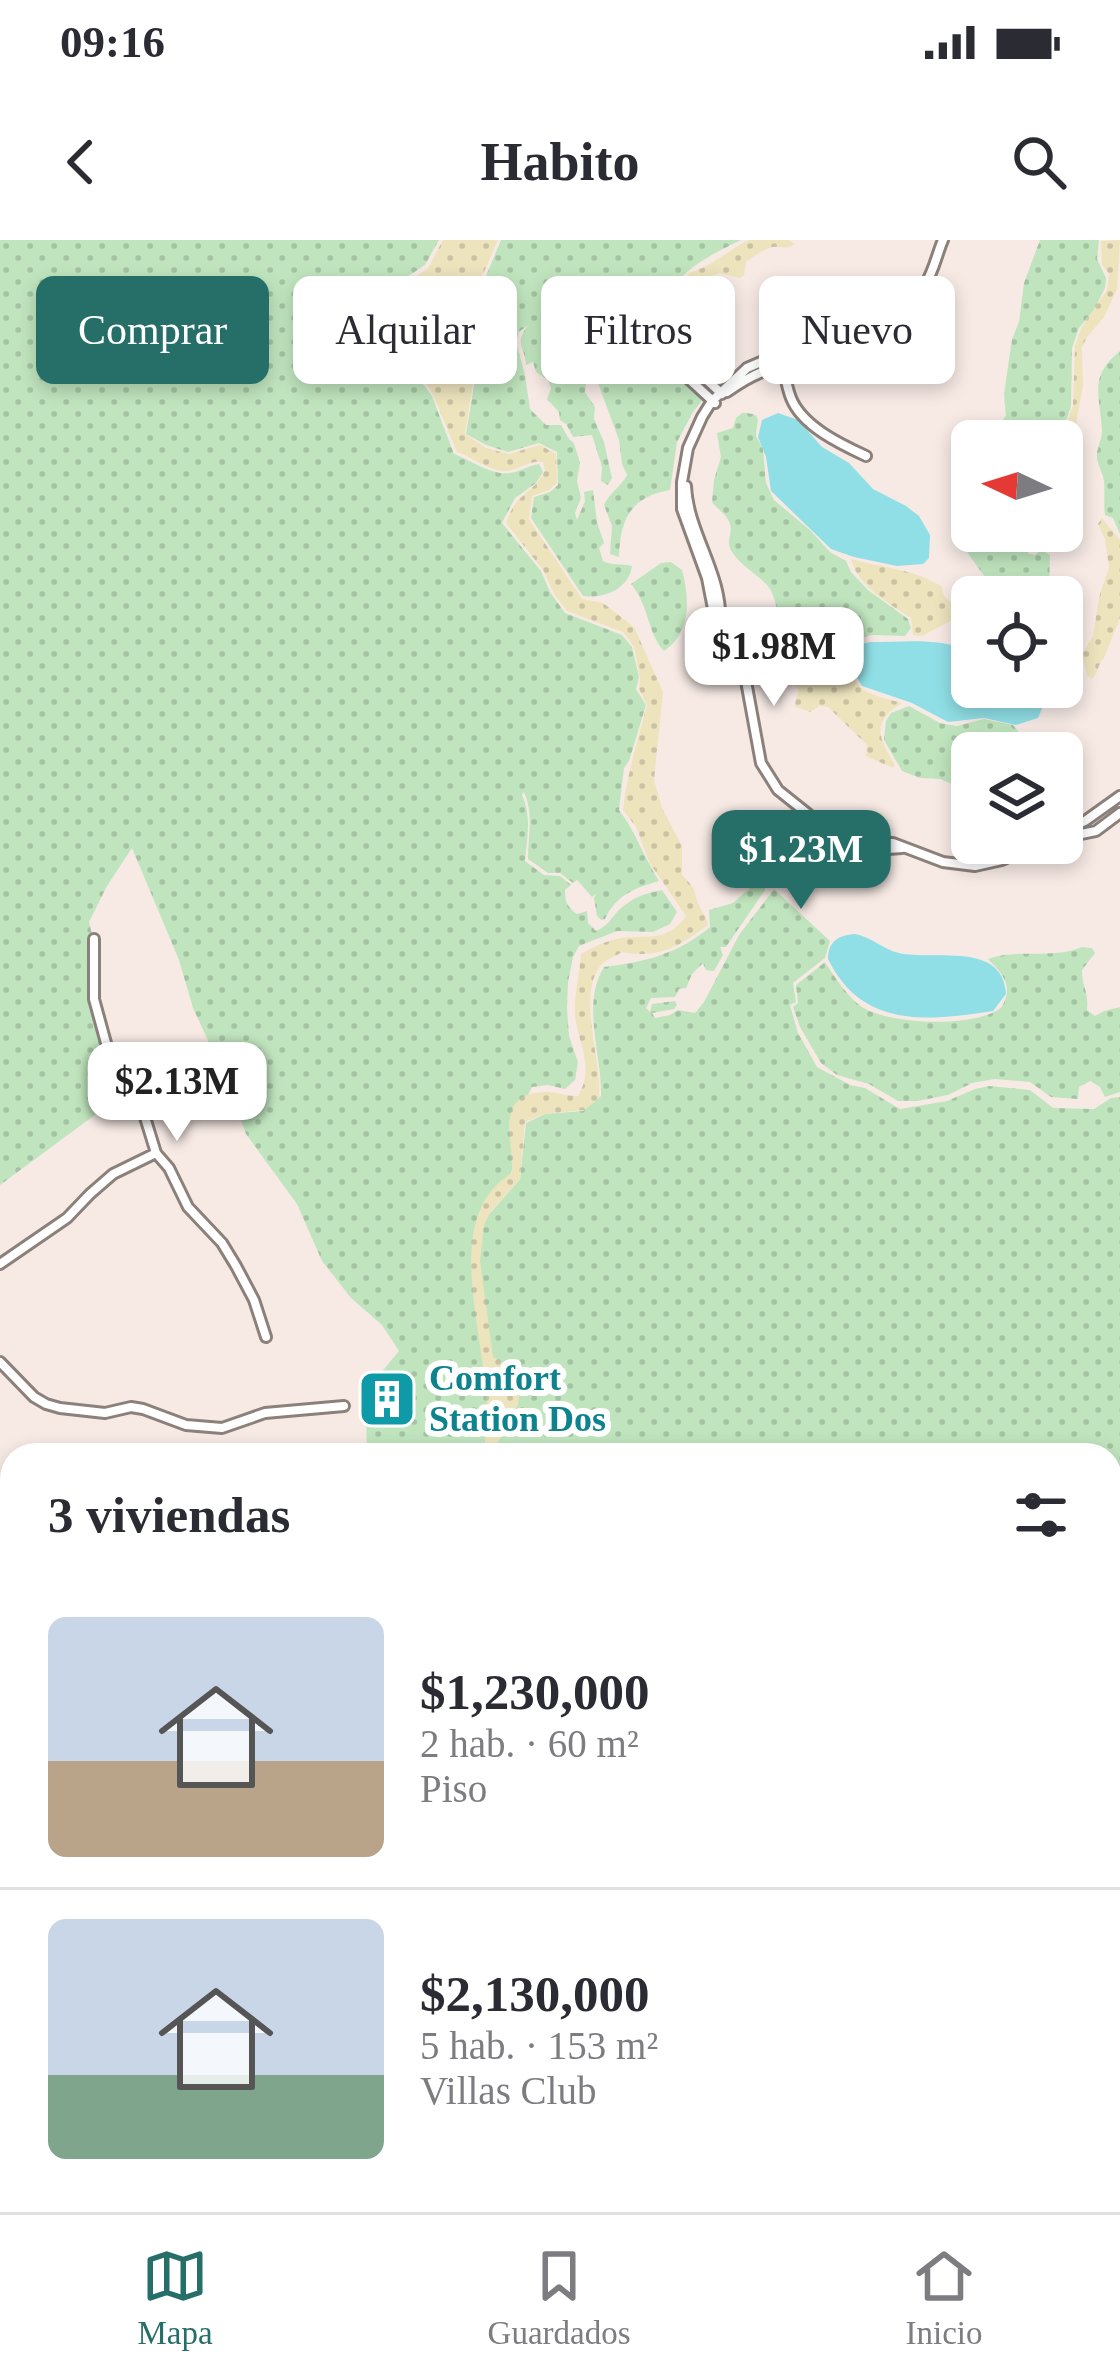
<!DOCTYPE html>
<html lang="es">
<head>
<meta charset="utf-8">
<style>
	:root { --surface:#fff; --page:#f7f7f7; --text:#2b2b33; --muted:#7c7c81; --line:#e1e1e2; --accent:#266f68 }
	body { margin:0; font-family:"Times New Roman",serif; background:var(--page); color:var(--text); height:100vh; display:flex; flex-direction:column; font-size:45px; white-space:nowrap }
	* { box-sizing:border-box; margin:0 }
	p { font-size:39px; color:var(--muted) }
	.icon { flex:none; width:66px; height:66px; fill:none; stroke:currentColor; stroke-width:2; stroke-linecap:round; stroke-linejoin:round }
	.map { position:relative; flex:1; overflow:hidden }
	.panel { position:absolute; left:0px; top:1203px; width:1122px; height:771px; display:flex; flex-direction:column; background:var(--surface); border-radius:36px 36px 0 0; box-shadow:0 6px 18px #0003 }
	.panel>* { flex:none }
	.banner { position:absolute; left:36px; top:36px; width:1050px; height:108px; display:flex; gap:24px }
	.needle { width:78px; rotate:274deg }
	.fabs { position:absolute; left:951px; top:180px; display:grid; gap:24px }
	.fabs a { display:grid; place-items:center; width:132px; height:132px; border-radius:18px; background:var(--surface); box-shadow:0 6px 18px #0003; font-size:60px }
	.price { position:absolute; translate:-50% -102px; padding:0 27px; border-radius:24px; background:#fff; color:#222; font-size:39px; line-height:78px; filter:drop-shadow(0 3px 6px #0008) }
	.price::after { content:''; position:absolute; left:50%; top:72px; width:36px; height:27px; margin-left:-18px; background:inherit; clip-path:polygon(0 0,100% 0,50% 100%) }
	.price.on { background:var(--accent); color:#fff }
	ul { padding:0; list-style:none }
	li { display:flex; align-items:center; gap:36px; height:300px; padding:0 48px }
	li+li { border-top:3px solid var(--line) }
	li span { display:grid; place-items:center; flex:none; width:336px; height:240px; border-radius:18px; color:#555 }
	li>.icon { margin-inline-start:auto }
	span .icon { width:144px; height:144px; fill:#fffc; stroke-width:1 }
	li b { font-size:51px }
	h2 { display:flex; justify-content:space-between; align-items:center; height:144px; padding:0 48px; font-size:51px }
	.tag { padding:0 42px; border-radius:18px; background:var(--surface); box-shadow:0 6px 18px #0003; font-size:42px; line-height:108px }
	.tag.on { background:var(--accent); color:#fff }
	.status { display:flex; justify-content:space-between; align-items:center; height:84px; padding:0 60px; background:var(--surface); direction:ltr }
	.status svg { height:33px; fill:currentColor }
	header { display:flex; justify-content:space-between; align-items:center; height:156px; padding:0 48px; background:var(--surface); font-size:54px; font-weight:800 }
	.tab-bar { display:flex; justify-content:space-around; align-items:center; height:168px; border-top:3px solid var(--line); background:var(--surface); font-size:33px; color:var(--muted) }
	.tab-bar a { display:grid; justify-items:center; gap:6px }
	.tab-bar .on { color:var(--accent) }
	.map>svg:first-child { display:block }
</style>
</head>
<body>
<div class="status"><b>09:16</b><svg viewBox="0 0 49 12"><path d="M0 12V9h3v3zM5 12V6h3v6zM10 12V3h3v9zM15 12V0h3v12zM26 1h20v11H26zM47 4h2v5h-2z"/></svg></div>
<header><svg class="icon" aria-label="back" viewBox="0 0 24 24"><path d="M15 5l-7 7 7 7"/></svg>Habito<svg class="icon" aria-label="search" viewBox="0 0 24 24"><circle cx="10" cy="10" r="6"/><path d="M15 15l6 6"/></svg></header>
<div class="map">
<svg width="1120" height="1972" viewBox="0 0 1120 1972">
	<defs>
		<pattern id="grass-dots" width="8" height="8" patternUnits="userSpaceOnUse" patternTransform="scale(3)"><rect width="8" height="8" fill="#c0e5be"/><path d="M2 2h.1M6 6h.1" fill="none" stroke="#a4c3a2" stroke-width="1.8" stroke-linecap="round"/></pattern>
		<pattern id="sand-dots" width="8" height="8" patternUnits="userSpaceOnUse" patternTransform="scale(3)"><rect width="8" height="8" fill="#ede4be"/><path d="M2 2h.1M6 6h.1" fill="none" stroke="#cac2a2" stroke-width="1.8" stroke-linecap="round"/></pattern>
	</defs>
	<rect width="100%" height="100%" fill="#f7eae5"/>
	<path fill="url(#grass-dots)" d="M0 0H439L425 25 401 41 402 85 420 108 417 136 432 156 454 214C471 220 492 236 510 233 520 232 529 225 539 224L543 232 536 243 515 258 502 283 541 331 550 352 565 373 622 395 632 407 639 437 636 449 646 465 629 521 624 528 619 570C636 592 644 618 659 641 635 648 616 655 605 679L601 680 597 676 594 658 596 654 592 657 577 640 573 643 560 633H548L528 619C528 594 534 575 524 552L522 555C532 578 527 597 525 621L544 635 560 636 571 645 565 650C565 662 567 667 577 674L587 671 588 683 596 691C611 685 613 673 625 665 636 656 648 653 662 650L677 672 670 684 653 692 617 691 579 706 573 717 568 742 567 769 569 796 578 822 575 840 565 849 548 845 532 847 528 855C492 880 522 906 510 936 504 951 493 965 485 979L520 939 526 883 545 874 583 871 601 856C602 815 581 763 604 727 645 722 678 714 710 687L709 670 733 663 759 640H765V650L726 707H720L723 715 714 731 706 730 703 723 692 734 686 748 679 749 675 757 651 758 646 768 650 772 652 764 675 761 677 765 674 769 652 773 655 778 670 775 678 770 695 773 704 762 739 695 774 649 830 701 825 718 793 743 796 762 790 765 798 793 817 827 850 845 865 848 900 869 947 861 975 849 989 846 1030 850 1053 868 1094 869 1111 858 1120 857V1242L1110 1241V1215H728L570 1204 577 1215H367L366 1168 360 1158 399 1111 382 1085 351 1058 322 1021 297 964 246 894 226 839 193 768 179 720 132 608 107 646 89 682C97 708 91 733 94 760 99 788 111 829 126 852L0 945Z
		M501 0H741C724 8 688 26 679 41L671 39 655 49 645 50 641 63 622 61 591 70 581 95 572 93 568 88V94L584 99 583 127 576 129 574 137 586 143 585 152 595 167 594 179 604 202 612 238 608 245 601 241 602 227 592 195 573 197 566 184 560 180 559 172 547 159 551 148 548 140 536 132 533 122 526 125C524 104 514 105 528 85L519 92 516 102 525 135 530 169 546 185H561L569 199 574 203 580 223 577 241 581 258 575 273 577 280 585 261 584 252 593 250 597 282 604 303 599 308 603 321C612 326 622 323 632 326 629 349 604 359 583 356L531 278 534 257 550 252 558 245 557 212 539 203 508 212 486 205 466 194 479 116 469 88 466 64 486 36Z
		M1040 0H1099L1097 19 1106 38 1105 48 1094 70 1079 88 1072 108 1071 166 1063 191 1066 248 1062 254V201H988L990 194 1006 176 1004 154 1012 99 1019 82 1024 43Z
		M611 72 613 97 621 107 664 123 704 158 693 172 677 202 670 250C630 257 620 280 619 317L610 314 612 286 604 265C609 253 621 247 627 235L622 224 619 200 588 116 595 75Z
		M1120 111V294L1113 278 1105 275C1103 262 1106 249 1103 236 1102 234 1097 221 1097 218 1096 209 1102 200 1102 190 1100 155 1088 137 1120 111Z
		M742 173C765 173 756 181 756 196L763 209 766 243 774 260 811 291 830 312 846 321 851 332 868 350 908 379 911 388 905 396 871 395 854 401 839 410 818 408 798 415 784 410C779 393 779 358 767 345 756 333 742 327 732 312 725 301 733 295 730 284 727 274 718 270 712 262L714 240 721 217 717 193 733 188 736 178Z
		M972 238V291H1024L1030 301 1026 308 1029 314 1035 315 1041 310 1050 315 1049 348 1039 350 1035 357C997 357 993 348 972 319 962 304 954 293 956 274 957 260 969 251 972 238Z
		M671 322 682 330C690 359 691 393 664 411 647 393 650 367 631 344L661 323Z
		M909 466 940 483 957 486 984 479 1013 485 1018 491 1021 513H972V541L967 545 957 546 940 539 920 538 902 531 884 500 886 481 891 473Z
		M1082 707 1092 708 1095 713 1082 730C1082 748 1089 750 1087 770L1095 776 1104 771 1120 767V852L1105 857 1100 847 1090 841 1079 847 1078 859 1051 857 1030 842 995 839 972 843 948 855 917 861H898L869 844 837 835 821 823 800 787 793 767 798 763 796 745 825 722C835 737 847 757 862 767 891 785 974 788 1001 768 1014 747 1004 735 988 719 1018 708 1051 720 1082 707Z
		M323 1962H497L492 1972H330Z"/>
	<path fill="url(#sand-dots)" d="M443 0H498L484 32 463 63 467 89 477 117 465 194 486 208 509 214 540 205 556 214 557 243 549 250 532 256 529 279 582 359 603 363 634 387 663 452 654 540 662 568 682 606V635C696 650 692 645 698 663 701 672 706 674 708 685 678 707 659 719 622 712 616 716 610 718 604 722 574 749 603 823 599 858L584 870 544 874 525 882 520 939 491 971 484 985 480 1021 493 1117 511 1127 521 1141 518 1164 491 1215H482C507 1135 426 985 512 933 514 898 492 851 549 852 559 853 568 856 578 856 598 822 572 799 575 762 576 746 580 730 581 714 592 707 604 702 616 699 645 693 665 705 686 676L649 622 636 587 623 570C627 533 638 500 647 465L639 449 640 438 634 407 623 392 567 371 554 354 543 330 506 283C517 250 534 255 545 230L543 222C527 220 519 231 504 231 490 231 471 217 457 212L433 155 421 135 423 106 409 86 405 44 428 28Z
		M749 0H789L795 4C786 10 784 6 773 7 765 8 753 17 746 22L744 35 740 38 719 33 694 44 691 56 674 63 666 50 673 42 682 46 686 44 689 33C711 27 728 10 749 0Z
		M1120 0 1117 49 1104 77 1087 97 1082 107 1083 146 1075 189C1087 204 1077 226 1077 244L1070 246 1064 192 1073 165 1075 106 1081 88 1107 50 1109 34 1102 25 1101 1Z
		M1102 278 1120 300V378L1104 418C1097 424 1099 433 1092 439L1087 435 1082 414 1093 396 1099 357 1109 328 1105 299 1098 284Z
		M851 319C883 328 915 329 942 347L944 356 960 371 958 377 922 396 913 395 911 378C890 364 857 346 851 319Z
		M852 409C844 451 869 454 902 463 870 482 879 499 895 525L893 528 866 516 867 505 828 467 820 466 810 472 794 466 799 450 785 435 784 428C803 406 830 421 852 409Z"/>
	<path fill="#90dfe6" d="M778 173 798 180 822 207 849 223 873 249 906 266 919 276 930 295 929 318 923 324 897 326 854 317 831 309 771 251 766 217 758 197 762 180Z
		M871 402C904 402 942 397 972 412V447H1033L1046 459 1038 478 1016 485 984 478 948 482 912 463 862 446C854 434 849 416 861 404Z
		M855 694C872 697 882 709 899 713 933 721 1003 700 1006 754L993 771C928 781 862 789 828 719 828 702 838 695 855 694Z"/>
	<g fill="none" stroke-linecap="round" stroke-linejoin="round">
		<defs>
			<path id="street" d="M782 120C785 133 786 146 791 158 802 186 840 204 866 216
				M727 152C762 126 790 123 831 113 869 104 905 78 926 43 934 30 937 14 943 0
				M715 163 677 128 633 105 632 101C666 103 698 131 722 154
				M686 246C688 294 724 335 720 385
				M802 573 818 598
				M1062 592 1085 581 1120 556
				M825 593 808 574 778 550 761 523 746 441 714 374 707 338 682 269V242L688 208 702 177 712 161 747 128 779 114 879 91
				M1062 598 1096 591 1120 573
				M843 604 842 616 834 623H824L815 615 816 601 825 593 838 597 843 604 893 603 943 622 975 626 1002 620 1039 603
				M844 612 902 608
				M817 618 797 645 798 650 805 649 824 623
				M94 699V759L115 836 119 845 144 874 156 913 169 928 188 967 222 1003 236 1026 254 1060 266 1097
				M0 1024 67 978 90 954 113 934 156 913
				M0 1122 34 1157 46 1164 60 1168 105 1173 131 1167 143 1169 186 1185 222 1188 265 1173 344 1166
				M0 1720 12 1708
				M0 1871 12 1873"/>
		</defs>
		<use href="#street" stroke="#8c807b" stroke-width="14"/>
		<use href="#street" stroke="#fff" stroke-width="8"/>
	</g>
	<defs>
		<symbol id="building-square" viewBox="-11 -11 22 22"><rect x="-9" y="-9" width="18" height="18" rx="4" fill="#0f9aa8" stroke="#fff"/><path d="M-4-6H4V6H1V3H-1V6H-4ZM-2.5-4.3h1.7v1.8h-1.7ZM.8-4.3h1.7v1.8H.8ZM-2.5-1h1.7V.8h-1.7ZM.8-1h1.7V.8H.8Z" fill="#fff"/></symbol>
	</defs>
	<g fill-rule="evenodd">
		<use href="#building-square" x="354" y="1126" width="66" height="66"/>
	</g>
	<g text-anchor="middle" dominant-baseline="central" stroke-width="12" stroke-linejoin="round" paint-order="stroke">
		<g font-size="36" font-weight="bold" fill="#0d838f" stroke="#fff" text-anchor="start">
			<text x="429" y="1138">Comfort<tspan x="429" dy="41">Station Dos</tspan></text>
		</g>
	</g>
</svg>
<div class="fabs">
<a><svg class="needle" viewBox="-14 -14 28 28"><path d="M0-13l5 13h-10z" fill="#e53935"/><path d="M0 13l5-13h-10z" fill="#7c7c81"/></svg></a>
<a><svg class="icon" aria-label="locate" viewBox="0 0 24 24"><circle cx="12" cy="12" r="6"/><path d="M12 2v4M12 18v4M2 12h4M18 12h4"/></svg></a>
<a><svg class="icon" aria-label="layers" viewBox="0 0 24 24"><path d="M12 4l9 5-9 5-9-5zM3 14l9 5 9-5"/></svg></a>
</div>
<b class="price" style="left:774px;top:469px">$1.98M</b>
<b class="price on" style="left:801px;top:672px">$1.23M</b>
<b class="price" style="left:177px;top:904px">$2.13M</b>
<div class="banner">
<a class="tag on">Comprar</a>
<a class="tag">Alquilar</a>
<a class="tag">Filtros</a>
<a class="tag">Nuevo</a>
</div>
<section class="panel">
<h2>3 viviendas<svg class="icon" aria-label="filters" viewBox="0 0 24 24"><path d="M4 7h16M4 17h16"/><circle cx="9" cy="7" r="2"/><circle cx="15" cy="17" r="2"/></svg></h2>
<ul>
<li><span style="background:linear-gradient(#c9d6e8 60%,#b9a48a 0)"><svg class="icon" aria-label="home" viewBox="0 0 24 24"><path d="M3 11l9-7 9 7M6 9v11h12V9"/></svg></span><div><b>$1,230,000</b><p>2 hab. · 60 m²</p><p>Piso</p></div></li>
<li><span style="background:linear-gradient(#c9d6e8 65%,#7fa58c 0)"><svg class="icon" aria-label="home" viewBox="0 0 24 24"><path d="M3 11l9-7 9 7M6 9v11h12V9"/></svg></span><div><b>$2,130,000</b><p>5 hab. · 153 m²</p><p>Villas Club</p></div></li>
</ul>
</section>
</div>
<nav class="tab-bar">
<a class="on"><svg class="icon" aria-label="map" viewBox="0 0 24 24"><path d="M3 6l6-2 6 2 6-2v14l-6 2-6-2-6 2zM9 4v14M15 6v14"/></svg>Mapa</a>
<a><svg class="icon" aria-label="saved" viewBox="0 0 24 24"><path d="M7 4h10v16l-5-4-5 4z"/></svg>Guardados</a>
<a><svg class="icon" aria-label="home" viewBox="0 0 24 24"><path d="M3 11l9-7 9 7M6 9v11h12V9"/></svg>Inicio</a>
</nav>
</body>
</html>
